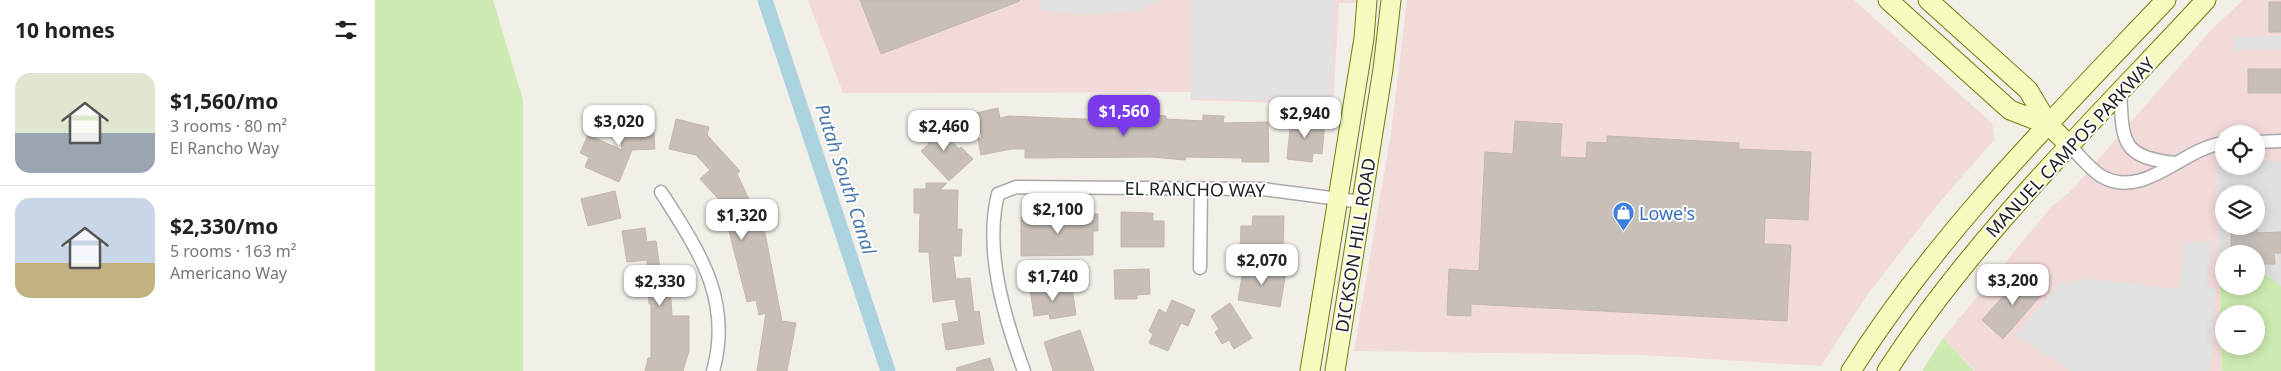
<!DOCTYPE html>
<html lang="en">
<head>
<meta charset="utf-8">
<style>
	:root { --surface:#fff; --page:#f6f6f6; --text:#222; --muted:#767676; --line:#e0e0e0; --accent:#7c3aed }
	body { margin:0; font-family:"Noto Sans",sans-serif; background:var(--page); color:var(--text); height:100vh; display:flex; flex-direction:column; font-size:19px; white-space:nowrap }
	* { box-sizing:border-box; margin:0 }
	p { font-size:16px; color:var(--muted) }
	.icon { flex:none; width:28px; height:28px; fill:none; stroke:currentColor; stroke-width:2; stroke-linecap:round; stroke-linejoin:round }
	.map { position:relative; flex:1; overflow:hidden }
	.drawer { display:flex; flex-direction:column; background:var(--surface); width:375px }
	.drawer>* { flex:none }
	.fabs { position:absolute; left:1840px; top:125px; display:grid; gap:10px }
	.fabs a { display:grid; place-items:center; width:50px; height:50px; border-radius:50%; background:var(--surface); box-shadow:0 2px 12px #0003; font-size:25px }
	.price { position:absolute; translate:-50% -42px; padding:0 11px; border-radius:10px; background:#fff; color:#222; font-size:16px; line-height:32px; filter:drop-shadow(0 1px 2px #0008) }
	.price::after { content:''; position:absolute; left:50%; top:30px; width:15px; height:11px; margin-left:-8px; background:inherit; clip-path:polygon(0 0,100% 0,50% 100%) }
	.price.on { background:var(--accent); color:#fff }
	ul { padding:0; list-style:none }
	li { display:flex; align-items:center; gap:15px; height:125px; padding:0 15px }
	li+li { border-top:1px solid var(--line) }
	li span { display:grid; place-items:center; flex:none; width:140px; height:100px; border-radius:15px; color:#555 }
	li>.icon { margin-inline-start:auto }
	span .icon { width:60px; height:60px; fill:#fffc; stroke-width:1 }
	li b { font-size:21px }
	h2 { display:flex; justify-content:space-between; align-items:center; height:60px; padding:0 15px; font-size:21px }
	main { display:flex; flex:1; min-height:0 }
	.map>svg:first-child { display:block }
</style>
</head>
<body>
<main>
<section class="drawer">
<h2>10 homes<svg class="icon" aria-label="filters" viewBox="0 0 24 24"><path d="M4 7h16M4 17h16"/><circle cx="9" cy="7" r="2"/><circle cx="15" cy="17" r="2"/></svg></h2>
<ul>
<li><span style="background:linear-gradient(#dfe7d0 60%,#9aa5b1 0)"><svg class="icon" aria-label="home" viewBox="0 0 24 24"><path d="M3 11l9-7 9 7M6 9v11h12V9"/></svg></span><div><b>$1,560/mo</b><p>3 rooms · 80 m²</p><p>El Rancho Way</p></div></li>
<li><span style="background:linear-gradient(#c9d6e8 65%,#c2b280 0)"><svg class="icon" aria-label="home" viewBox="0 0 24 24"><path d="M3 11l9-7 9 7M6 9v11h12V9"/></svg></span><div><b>$2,330/mo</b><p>5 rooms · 163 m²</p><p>Americano Way</p></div></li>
</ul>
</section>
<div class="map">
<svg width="1906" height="371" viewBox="0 0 1906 371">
	<rect width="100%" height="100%" fill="#f2efe9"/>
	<path fill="#e0dfdf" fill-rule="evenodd" d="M1881 161H1906V286L1889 273 1881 274V254H1849V282L1845 283 1842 162H1849V166H1881ZM1849 194H1881V226H1849Z"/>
	<path fill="#f2dad9" d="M433 0H984V3H964L958 105 816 100V92L468 93Z
		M1032 0H1479L1617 123 1620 139 1563 204 1493 294 1446 366 1271 355 979 351 1016 133Z
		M1868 0H1906V161H1881V134H1849V162H1842L1847 371H1600L1568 338 1677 206 1697 190 1835 31Z"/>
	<path fill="#cdebb0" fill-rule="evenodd" d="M0 0H118L148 100V371H0Z
		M1889 273 1906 286V371H1847L1845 283 1849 282V286H1881V274ZM1849 314H1881V346H1849Z
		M1568 338 1599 371H1602H1547Z"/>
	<path fill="#e2e2e2" d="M665 0H785L765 10 714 15 668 10Z
		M816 0H959L955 103 816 98Z
		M1906 36V49L1860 50V37Z
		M1837 241 1832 287H1841L1835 371H1696L1640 335 1688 281 1694 286 1696 282 1712 279 1804 289 1810 242Z"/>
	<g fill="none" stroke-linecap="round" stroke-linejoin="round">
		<path stroke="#aad3df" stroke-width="15" d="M390 0 513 371"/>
	</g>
	<path fill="#c7bfb8" stroke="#c4b6ab" d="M485 0H644L645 1 506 54Z
		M1894 2H1906V32H1894Z
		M1873 69H1906V93H1873Z
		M623 108 625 118 634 116 732 120V116L781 115 791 116V119L828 121V115L849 116 848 123 893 122 894 162H867V158L811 157 810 160 777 157 650 158V149H636L606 155 603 139 607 138 601 113Z
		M263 115V119L278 118 280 149 257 150 244 182 210 167 214 157 205 153 213 135 247 150 245 116Z
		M916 118 950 122 947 154 938 153 937 162 912 159Z
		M301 119 334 127 332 135 365 171 362 174 390 233 407 321 421 323 412 371H382L391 313 384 315 381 300 372 302 354 231 347 215 355 211 325 179 335 170 321 155 294 149Z
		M1140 121 1187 124 1185 157 1211 158 1212 142 1232 143V136L1364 143V149L1436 152 1433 220 1390 218 1389 244 1416 245 1412 321 1096 304V316L1072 315 1074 269 1104 271 1110 152 1138 154Z
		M559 122 584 149 586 147 598 159 574 181 546 151 554 144 545 135Z
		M551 183H572L565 190H583L582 229H587L586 256H578L581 279 595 278 599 312 604 311 609 344 571 350 567 324 584 321 580 299 558 302 554 252H544L545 213H539V189H551Z
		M240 191 246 218 213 226 206 199Z
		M746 212 778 213V221H789V247H746Z
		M697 214H723V231H718V255L646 256V217L697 216Z
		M878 216H909L908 251 865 250 866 226H877Z
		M1856 226H1882V233L1906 232V253H1899L1900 264H1881V254H1856Z
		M270 228 272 242 281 241 285 269 301 268 302 285 295 286 297 316H314V351L308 371H270L273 358H276V304H274L272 260 252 262 247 231Z
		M869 265 911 272 905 307 863 300Z
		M774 269 775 294 762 295V299H740L739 270Z
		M1648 274 1669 292 1628 339 1607 320Z
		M671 287 672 291 697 287 701 315 675 319 674 314 659 316 655 289Z
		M797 300 820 310 813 326 806 323 793 351 774 343 778 334 774 331 784 309 791 313Z
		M855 303 877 338 859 349 854 340 847 344 840 332 844 329 836 316Z
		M705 330 719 371H678L669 342Z
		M615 358 619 371H582L581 368Z"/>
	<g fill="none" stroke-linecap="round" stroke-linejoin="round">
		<defs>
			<path id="street" d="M1745 92C1748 141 1745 157 1800 163
				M1881 142 1906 141
				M1695 146C1705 156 1715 169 1726 176 1769 201 1807 148 1849 143
				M286 192C323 250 358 299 338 371
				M825 268 826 188
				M649 371C629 317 609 250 623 194L641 187 887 189 987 202"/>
			<path id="secondary" d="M1513 0 1635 110 1674 125
				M1553 0 1653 90 1674 125 1695 146
				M935 371 989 38 992 0
				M960 371 1008 69 1016 0
				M1476 371C1563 233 1679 118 1791 0
				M1512 371C1600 235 1721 119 1831 0"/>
		</defs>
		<use href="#street" stroke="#a9a9a9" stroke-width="15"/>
		<use href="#secondary" stroke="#707d05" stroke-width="21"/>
		<use href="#street" stroke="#fff" stroke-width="12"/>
		<use href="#secondary" stroke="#f7fabf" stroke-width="19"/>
	</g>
	<defs>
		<symbol id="shop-pin" viewBox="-11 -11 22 30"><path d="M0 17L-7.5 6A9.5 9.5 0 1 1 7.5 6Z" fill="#3f7fe0" stroke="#fff"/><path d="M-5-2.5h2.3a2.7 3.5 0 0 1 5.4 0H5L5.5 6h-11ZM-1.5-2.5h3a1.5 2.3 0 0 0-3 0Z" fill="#fff"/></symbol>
	</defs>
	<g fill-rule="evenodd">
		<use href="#shop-pin" x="1236" y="200" width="25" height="34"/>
	</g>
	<g text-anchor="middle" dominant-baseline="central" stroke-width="4" stroke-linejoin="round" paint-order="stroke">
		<g font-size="18" fill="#222" stroke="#fff">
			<text transform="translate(1695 147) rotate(-47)">MANUEL CAMPOS PARKWAY</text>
			<text transform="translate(820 189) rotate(1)">EL RANCHO WAY</text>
			<text transform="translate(980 245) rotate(-81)">DICKSON HILL ROAD</text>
		</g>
		<g font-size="18" fill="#366cbe" stroke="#fff" text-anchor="start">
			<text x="1264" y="213">Lowe's</text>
		</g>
		<g font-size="19" font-style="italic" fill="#4a7aab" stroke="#fff">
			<text transform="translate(471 179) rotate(72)">Putah South Canal</text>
		</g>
	</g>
</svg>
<div class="fabs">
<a><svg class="icon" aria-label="locate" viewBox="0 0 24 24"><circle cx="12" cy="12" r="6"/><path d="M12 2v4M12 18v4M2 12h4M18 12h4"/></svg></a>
<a><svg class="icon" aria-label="layers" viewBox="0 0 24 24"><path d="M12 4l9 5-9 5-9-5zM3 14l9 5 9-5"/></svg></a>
<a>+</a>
<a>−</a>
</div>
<b class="price on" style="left:749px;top:137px">$1,560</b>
<b class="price" style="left:930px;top:139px">$2,940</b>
<b class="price" style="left:244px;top:147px">$3,020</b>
<b class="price" style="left:569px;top:152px">$2,460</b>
<b class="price" style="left:683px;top:235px">$2,100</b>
<b class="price" style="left:367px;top:241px">$1,320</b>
<b class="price" style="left:887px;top:286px">$2,070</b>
<b class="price" style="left:678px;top:302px">$1,740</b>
<b class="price" style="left:1638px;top:306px">$3,200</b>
<b class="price" style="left:285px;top:307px">$2,330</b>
</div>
</main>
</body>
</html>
